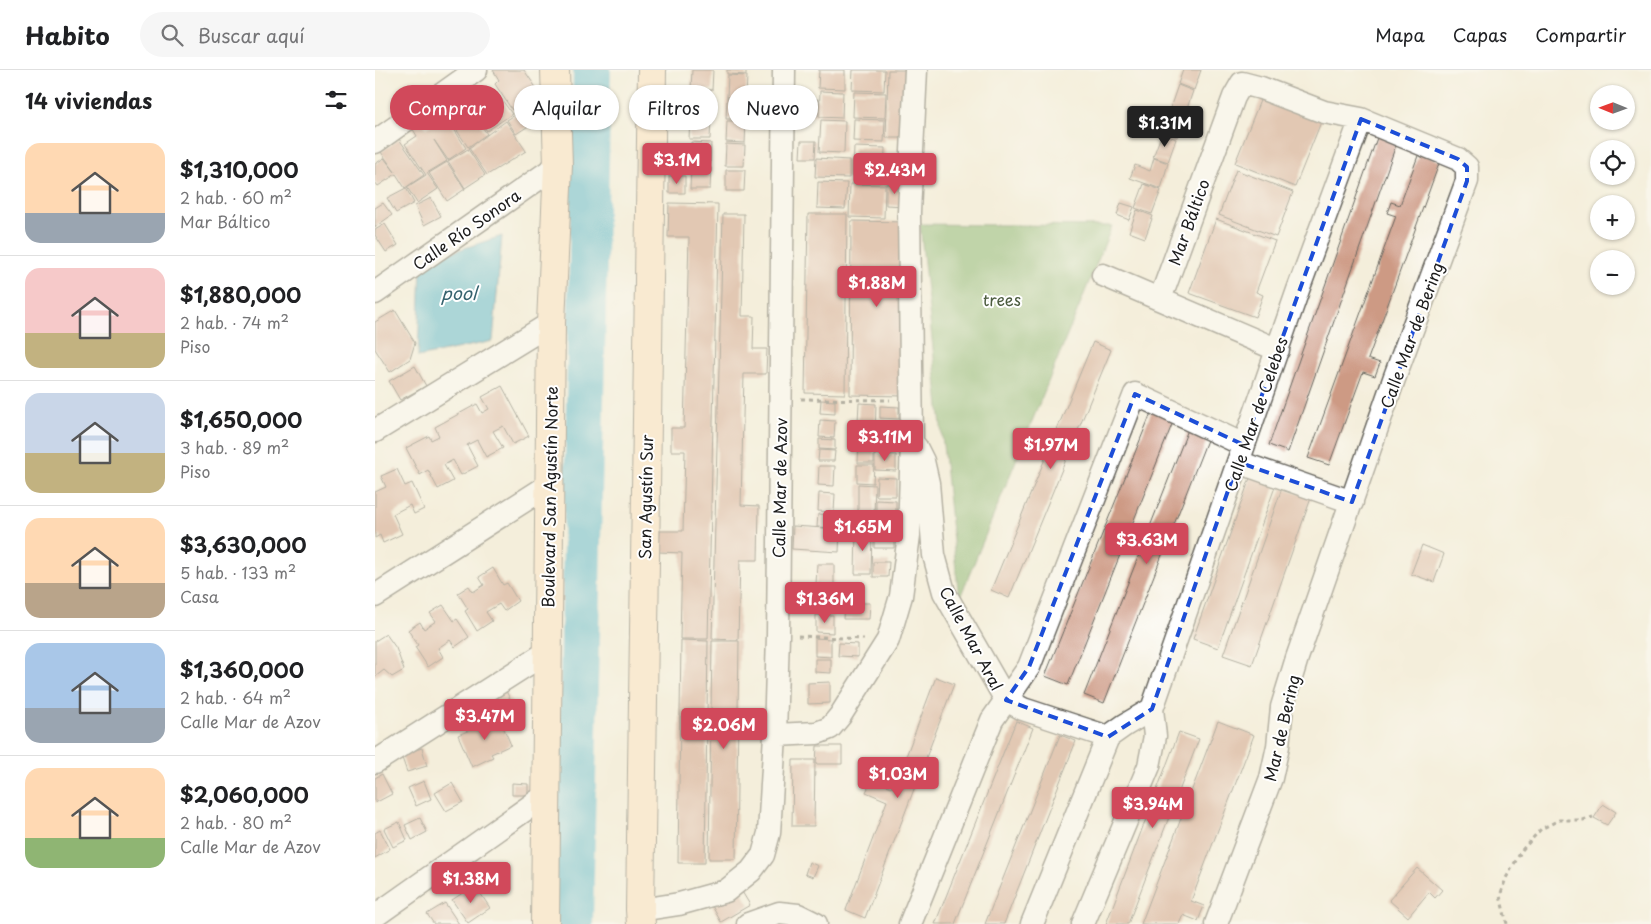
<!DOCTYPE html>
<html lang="es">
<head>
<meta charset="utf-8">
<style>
	:root { --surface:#fff; --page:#f6f6f6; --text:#202124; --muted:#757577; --line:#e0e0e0; --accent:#d1495b }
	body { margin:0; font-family:"Playpen Sans",sans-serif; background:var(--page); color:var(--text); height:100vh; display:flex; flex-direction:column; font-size:19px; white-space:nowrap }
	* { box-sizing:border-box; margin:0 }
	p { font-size:16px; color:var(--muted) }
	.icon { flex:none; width:28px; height:28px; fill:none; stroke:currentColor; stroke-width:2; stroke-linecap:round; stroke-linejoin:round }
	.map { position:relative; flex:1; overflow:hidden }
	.drawer { display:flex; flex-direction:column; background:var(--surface); width:375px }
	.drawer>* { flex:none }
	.top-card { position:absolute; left:15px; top:15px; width:475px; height:45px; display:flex; gap:10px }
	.needle { width:32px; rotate:271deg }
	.controls { position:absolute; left:1215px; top:15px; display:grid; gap:10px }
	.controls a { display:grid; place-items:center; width:45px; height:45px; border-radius:50%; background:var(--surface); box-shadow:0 1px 4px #0004; font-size:25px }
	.price { position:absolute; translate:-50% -42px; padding:0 11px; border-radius:5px; background:var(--accent); color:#fff; font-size:16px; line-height:32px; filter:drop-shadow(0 1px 2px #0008) }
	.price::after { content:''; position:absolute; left:50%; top:30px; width:15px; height:11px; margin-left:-8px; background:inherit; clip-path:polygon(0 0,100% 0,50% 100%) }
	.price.active { background:#222; color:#fff }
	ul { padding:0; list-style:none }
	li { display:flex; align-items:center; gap:15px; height:125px; padding:0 25px }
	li+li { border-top:1px solid var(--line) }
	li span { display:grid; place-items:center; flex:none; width:140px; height:100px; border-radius:15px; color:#555 }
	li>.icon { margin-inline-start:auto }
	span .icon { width:60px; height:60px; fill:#fffc; stroke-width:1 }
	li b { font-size:21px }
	h2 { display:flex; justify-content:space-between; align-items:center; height:60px; padding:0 25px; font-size:21px }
	.pill { padding:0 18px; border-radius:22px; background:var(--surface); box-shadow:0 1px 4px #0004; font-size:18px; line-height:45px }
	.pill.active { background:var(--accent); color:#fff }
	header { display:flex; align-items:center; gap:30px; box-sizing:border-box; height:70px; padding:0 25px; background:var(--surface); border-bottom:1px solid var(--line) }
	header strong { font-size:24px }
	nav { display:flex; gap:28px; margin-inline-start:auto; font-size:18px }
	.search { width:350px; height:45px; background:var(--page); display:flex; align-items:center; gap:12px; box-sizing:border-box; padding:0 18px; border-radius:28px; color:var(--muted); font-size:19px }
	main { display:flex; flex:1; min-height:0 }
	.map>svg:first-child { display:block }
</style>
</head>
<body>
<header>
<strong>Habito</strong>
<div class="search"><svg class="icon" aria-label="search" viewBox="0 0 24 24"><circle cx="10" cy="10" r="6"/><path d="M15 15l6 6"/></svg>Buscar aquí</div>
<nav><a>Mapa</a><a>Capas</a><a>Compartir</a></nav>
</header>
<main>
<section class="drawer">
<h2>14 viviendas<svg class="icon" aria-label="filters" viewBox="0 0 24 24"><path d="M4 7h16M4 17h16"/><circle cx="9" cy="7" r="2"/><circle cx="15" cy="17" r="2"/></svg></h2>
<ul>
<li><span style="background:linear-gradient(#ffd9b3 70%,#9aa5b1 0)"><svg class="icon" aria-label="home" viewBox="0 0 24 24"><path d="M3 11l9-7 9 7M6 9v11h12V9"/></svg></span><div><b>$1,310,000</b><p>2 hab. · 60 m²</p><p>Mar Báltico</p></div></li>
<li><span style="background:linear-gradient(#f6c9c9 65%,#c2b280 0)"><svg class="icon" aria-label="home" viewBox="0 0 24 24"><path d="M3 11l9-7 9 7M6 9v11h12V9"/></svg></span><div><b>$1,880,000</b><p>2 hab. · 74 m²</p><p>Piso</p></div></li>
<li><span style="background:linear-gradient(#c9d6e8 60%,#c2b280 0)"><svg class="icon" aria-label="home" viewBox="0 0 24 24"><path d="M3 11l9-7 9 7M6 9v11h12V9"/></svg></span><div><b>$1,650,000</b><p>3 hab. · 89 m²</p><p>Piso</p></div></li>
<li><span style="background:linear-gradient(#ffd9b3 65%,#b9a48a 0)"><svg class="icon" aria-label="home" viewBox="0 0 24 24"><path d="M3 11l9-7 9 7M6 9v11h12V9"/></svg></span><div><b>$3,630,000</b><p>5 hab. · 133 m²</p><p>Casa</p></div></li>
<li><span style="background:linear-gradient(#a9c7e8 65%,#9aa5b1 0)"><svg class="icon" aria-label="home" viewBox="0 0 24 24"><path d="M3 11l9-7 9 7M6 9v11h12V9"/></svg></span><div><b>$1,360,000</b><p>2 hab. · 64 m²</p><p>Calle Mar de Azov</p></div></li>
<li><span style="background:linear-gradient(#ffd9b3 70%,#8fb573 0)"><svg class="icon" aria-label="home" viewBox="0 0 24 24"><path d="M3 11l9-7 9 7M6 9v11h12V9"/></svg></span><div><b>$2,060,000</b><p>2 hab. · 80 m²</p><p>Calle Mar de Azov</p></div></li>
</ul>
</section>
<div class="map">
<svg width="1276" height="854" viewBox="0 0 1276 854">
	<rect width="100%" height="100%" fill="#fff"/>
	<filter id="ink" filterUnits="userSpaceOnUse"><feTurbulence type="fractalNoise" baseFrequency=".02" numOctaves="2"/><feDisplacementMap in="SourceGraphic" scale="10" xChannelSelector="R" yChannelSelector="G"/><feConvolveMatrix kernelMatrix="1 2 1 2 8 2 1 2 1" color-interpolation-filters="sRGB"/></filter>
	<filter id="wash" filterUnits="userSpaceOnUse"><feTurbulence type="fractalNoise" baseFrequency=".0096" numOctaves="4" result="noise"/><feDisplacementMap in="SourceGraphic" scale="20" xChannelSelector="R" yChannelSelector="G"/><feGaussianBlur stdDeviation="1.12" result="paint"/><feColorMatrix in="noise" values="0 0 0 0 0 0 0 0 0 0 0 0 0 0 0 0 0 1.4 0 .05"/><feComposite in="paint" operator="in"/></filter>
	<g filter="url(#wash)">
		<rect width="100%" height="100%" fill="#f4eedb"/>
		<path fill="#82b36d" stroke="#4f6844" d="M545 154 737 156 584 530V529Z"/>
		<path fill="#54b8d2" stroke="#386a77" d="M127 166 118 271 43 287 46 192Z"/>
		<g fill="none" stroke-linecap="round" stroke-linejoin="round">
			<path stroke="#54b8d2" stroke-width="38" d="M199 854 217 0"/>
		</g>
		<g id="blocks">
			<path fill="#cd9a84" d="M118 0H149L164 22 137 40 120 14 124 10Z
				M317 0H338L337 20 316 19Z
				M352 0H371V5L352 4Z
				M444 0H470V19L443 18Z
				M478 0H510L509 21 477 20Z
				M513 0H532L529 68H511Z
				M808 0H826L819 20 803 14Z
				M353 5 372 6 371 27H352Z
				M803 15 818 21 809 47 794 41Z
				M445 21 468 22 467 48 444 47Z
				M104 22 114 36 125 27 137 44 112 61 91 31Z
				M316 22 336 23V44H316Z
				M479 22 511 23 510 48 478 47Z
				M888 23 948 47 920 117 860 93Z
				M352 27 371 28 370 49H351Z
				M428 29H443L442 46H427Z
				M90 32 112 64 93 77 71 44Z
				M146 41 155 55 141 64 132 50Z
				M794 42 808 48 802 67 787 62Z
				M70 45 91 78 73 90 59 70 72 91 52 103 63 119 42 133 32 117 51 105 30 74 42 66 36 56 46 50 51 58Z
				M315 48H336L335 69H314Z
				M479 49 510 50 509 72 478 71Z
				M446 50 470 51 469 83 444 82Z
				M131 51 151 81 112 105 94 78Z
				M352 51H371L370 73 351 72Z
				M787 63 801 69 793 92 778 87Z
				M1003 65 1022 72 913 382 894 375Z
				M24 69 49 105 30 118 21 104 3 116 0 112V94L9 88 20 102 6 82Z
				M426 71H441L440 88H425Z
				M316 72 336 73 335 94 315 93Z
				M351 74 370 75 369 96H350Z
				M479 77 510 78 509 108 478 106Z
				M93 79 110 105 90 118 73 91Z
				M1044 83 1065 91 993 289 1005 293 1000 306 988 302 954 395 933 388 1021 146 1012 143 1016 132 1025 135Z
				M441 88 474 90V108L440 107Z
				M779 88 793 93 786 119 755 108 760 95 775 101Z
				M72 92 90 119 72 131 54 103Z
				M316 97 336 98 335 119H315Z
				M351 100H370L369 121H351Z
				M861 100 918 122 901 167 844 145Z
				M294 106H310V123H294Z
				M443 112 472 113 470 139 442 138Z
				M475 114 510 115 509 148 474 147Z
				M511 114H529V136L511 135Z
				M769 114 786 120 777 144 760 138Z
				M31 118 39 133 21 143 12 128Z
				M56 128 66 146 49 155 40 136Z
				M8 133 17 145 0 157V138Z
				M294 133 343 134 333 569H305L307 483 284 482 285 461H308L310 381H296V358H309L314 167H293Z
				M746 133 759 137 754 150 742 145Z
				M762 140 778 146 770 168 754 162Z
				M348 144H369L367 246H379L378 279H392L391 304H369L366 435 384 436 383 490H365L363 570 337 569Z
				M433 144H472L470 324 430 323Z
				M841 149 900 171 881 222 888 225 880 247 814 223Z
				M476 151 530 152 529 326 475 325Z
				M10 154 23 175 11 182 0 165V160Z
				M20 240 40 273 35 289 15 302 0 279V252Z
				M718 272 736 280 634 528 616 520Z
				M40 296 51 316 25 330 14 311Z
				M127 316 154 366 138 374 128 356 118 361 128 378 111 387 102 370 92 375 103 396 86 405 78 390 69 395 78 411 63 419 53 400 45 405 31 378 54 366 56 370 64 366 60 357 102 334 107 343 114 339 107 327Z
				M446 330 460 331V344L445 343Z
				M484 333 501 334 500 370 482 369Z
				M505 336 524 337V349L505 348Z
				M778 338 800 347 693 615 670 606Z
				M445 350 460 351 459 368 444 367Z
				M503 356 522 357V370L502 369Z
				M814 357 834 365 729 633 709 625Z
				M444 369 460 370V380L444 379Z
				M484 372 499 373V393H483Z
				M444 380 460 381 459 391H443Z
				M500 384 521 385V401L500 400Z
				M482 395H499L498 413 482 412Z
				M444 396H460L459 416 443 415Z
				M22 399 30 416 37 413 49 439 39 444 35 435 18 444 27 464 8 473 5 465 0 468V422L11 417 6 406Z
				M876 405 901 414 843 578 818 569Z
				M502 407 521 408V426H501Z
				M483 414 500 415 499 445H483Z
				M907 418 936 428 877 595 848 585Z
				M444 423 460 424 459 442 443 441Z
				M501 430 521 431V447H501Z
				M443 444 458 445V458L442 457Z
				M418 456 465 459 464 482 417 479Z
				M481 459 497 460 496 504H480Z
				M499 459 519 460V478H499Z
				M1047 475 1069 484 1059 512 1036 504Z
				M498 492H514L513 507H498Z
				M442 494H459V515L441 514Z
				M118 498 128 515 132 513 143 531 129 541 124 534 111 542 117 551 102 561 90 541 93 539 83 523 94 516 98 522 109 515 104 507Z
				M441 520H459L458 539H441Z
				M469 533H495L494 549H468Z
				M68 535 79 551 82 549 94 567 80 577 75 570 63 578 68 587 53 597 40 577 43 575 33 560 45 552 49 559 61 551 55 543Z
				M441 545H458V563L441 562Z
				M11 564 21 578 29 600 17 607 9 600 0 607V571Z
				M440 568 456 569V587L440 586Z
				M306 570 333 571 330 793H303Z
				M337 571H364L361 789H334Z
				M464 573 483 574V587L463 586Z
				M440 589H456V603L440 602Z
				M561 607 579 614 490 848 471 840 512 731 491 722 497 710 519 718Z
				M455 612V633L433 634V613Z
				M131 621 139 637 124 644 117 629Z
				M123 645 136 675 116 684 118 687 97 697 83 665 105 656 104 654Z
				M641 651 658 658 580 854H560Z
				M843 651 879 665 816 831 829 836 823 851 808 845 804 854H766Z
				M804 662 824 669 753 854H731Z
				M685 665 701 671 629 854H610Z
				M442 676H467V694H441Z
				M47 678 52 696 32 702 26 685Z
				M418 690H440L439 756H417Z
				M7 704 17 724 0 733V708Z
				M49 711 56 729 41 736 33 718Z
				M77 713 88 732 71 741 60 723Z
				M137 713 153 714V725H137Z
				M1228 734 1241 742 1232 755 1219 748Z
				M45 748 52 762 37 770 30 755Z
				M24 752 32 770 18 777 9 759Z
				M5 760 15 779 0 788V763Z
				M434 792 443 796 438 807 430 804Z
				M1042 798 1067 820 1060 828 1054 822 1033 847 1014 830Z
				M100 815 115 838 93 853 77 830Z
				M366 820 375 835 346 852 337 836Z
				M70 833 84 854H59L52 844Z"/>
		</g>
	</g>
	<g filter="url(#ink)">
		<use href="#blocks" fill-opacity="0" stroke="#68665f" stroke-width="1"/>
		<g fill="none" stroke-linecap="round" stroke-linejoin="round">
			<defs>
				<path id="minor" d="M0 72 101 0
					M728 205 903 280
					M0 223 183 95
					M784 229 790 216 859 27 867 13 886 18 949 42 986 49 1083 89 1092 97V111L1019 309 922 588 907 637 903 676 896 708 841 854
					M0 361 176 253
					M541 377 548 391 553 413 559 485 569 522 631 630 648 639 733 667
					M863 392 977 432
					M0 526 174 415
					M400 665 442 663 455 658 465 646 513 570 526 526 534 465 537 370 534 142 541 0
					M0 692 172 582
					M265 840 304 834 351 821 376 801 388 785 394 763 400 665 403 565 409 0
					M0 846 171 725
					M373 854 404 843 423 845 441 854
					M535 854 617 650 654 597 760 324 869 375
					M657 854 733 667 750 655 777 639 923 220 986 49
					M708 854 774 696 780 666 777 639"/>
				<path id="secondary" d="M170 854 176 253 183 95 180 0
					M266 854 265 840 277 0"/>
			</defs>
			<use href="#minor" stroke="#68665f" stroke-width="25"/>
			<use href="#secondary" stroke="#68665f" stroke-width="30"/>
			<path stroke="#68665f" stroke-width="3" stroke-dasharray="4 4" stroke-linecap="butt" d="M426 329 515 330
				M423 566 489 569
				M1132 854 1125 826 1131 808 1147 780 1166 759 1184 750H1208L1218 747"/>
			<use href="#minor" stroke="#fff" stroke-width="22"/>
			<use href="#secondary" stroke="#ffe4c6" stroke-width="28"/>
		</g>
	</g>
	<path d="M0 0H1276V854H0ZM986 49 1083 89 1092 97V111L977 432 863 392 777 639 733 667 631 630 654 597 760 324 869 375Z" fill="#f4eedb" fill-opacity=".55" fill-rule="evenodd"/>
	<path fill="none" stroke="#1d4ed8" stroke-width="4" stroke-dasharray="10 6" stroke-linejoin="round" d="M986 49 1083 89 1092 97V111L977 432 863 392 777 639 733 667 631 630 654 597 760 324 869 375Z"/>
	<g text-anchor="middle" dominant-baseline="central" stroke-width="4" stroke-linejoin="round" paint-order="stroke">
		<g font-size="16" fill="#1c1c1c" stroke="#fff">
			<text transform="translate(813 152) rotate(-70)">Mar Báltico</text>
			<text transform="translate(91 159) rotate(-35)">Calle Río Sonora</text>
			<text transform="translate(1036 265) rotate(-70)">Calle Mar de Bering</text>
			<text transform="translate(880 344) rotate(-71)">Calle Mar de Celebes</text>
			<text transform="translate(404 418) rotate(-89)">Calle Mar de Azov</text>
			<text transform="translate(174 427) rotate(-89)">Boulevard San Agustín Norte</text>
			<text transform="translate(270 427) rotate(-89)">San Agustín Sur</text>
			<text transform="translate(597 568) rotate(62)">Calle Mar Aral</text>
			<text transform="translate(906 658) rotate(-77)">Mar de Bering</text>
		</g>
		<g font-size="16" fill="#4b5b3e" stroke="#fff">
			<text x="627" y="229">trees</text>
		</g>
		<g font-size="18" font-style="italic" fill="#35626e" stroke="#fff">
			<text x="84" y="222">pool</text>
		</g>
	</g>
</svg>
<div class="controls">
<a><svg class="needle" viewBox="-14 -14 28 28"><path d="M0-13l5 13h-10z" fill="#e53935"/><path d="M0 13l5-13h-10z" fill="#757577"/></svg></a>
<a><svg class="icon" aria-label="locate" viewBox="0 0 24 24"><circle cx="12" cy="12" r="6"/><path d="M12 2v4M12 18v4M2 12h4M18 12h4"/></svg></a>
<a>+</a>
<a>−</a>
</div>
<b class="price active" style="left:790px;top:78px">$1.31M</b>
<b class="price" style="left:302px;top:115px">$3.1M</b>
<b class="price" style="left:520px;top:125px">$2.43M</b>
<b class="price" style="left:502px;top:238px">$1.88M</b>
<b class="price" style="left:510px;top:392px">$3.11M</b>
<b class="price" style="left:676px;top:400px">$1.97M</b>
<b class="price" style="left:488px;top:482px">$1.65M</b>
<b class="price" style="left:772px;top:495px">$3.63M</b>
<b class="price" style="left:450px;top:554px">$1.36M</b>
<b class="price" style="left:110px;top:671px">$3.47M</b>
<b class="price" style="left:349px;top:680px">$2.06M</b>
<b class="price" style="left:523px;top:729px">$1.03M</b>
<b class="price" style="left:778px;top:759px">$3.94M</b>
<b class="price" style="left:96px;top:834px">$1.38M</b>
<div class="top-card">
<a class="pill active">Comprar</a>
<a class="pill">Alquilar</a>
<a class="pill">Filtros</a>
<a class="pill">Nuevo</a>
</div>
</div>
</main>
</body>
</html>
